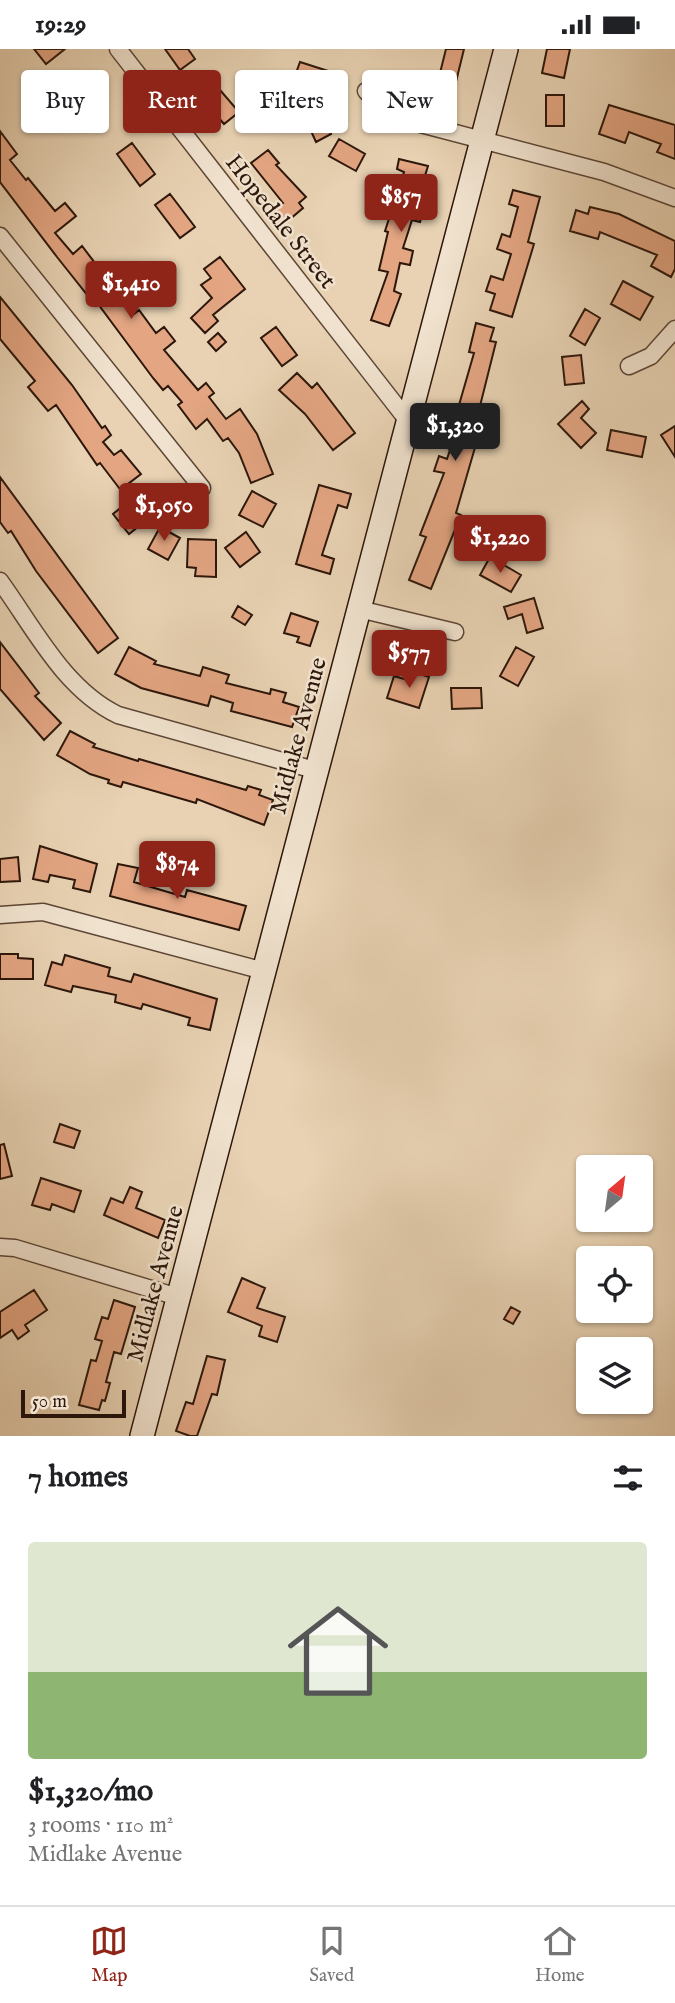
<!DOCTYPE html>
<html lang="en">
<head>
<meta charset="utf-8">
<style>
	:root { --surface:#fff; --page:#f6f6f6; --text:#202124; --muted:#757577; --line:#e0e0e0; --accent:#8f2418 }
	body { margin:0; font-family:"IM FELL English",serif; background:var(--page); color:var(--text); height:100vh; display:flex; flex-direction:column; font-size:26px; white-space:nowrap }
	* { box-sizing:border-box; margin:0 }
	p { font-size:23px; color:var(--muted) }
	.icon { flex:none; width:38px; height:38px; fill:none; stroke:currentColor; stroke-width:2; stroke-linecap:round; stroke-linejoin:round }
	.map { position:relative; height:1387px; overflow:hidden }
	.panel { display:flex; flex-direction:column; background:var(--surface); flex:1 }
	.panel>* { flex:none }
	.hud { position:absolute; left:21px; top:21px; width:634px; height:63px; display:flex; gap:14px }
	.needle { width:46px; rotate:29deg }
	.tools { position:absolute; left:576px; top:1106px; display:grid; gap:14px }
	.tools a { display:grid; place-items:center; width:77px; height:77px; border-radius:7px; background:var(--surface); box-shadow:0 2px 5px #0004; font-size:35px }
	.scale { position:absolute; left:21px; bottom:18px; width:105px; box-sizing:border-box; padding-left:7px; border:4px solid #2d170b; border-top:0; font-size:19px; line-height:24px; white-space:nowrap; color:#2d170b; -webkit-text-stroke:5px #f0e2ce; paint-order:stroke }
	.price { position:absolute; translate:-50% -60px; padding:0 16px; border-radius:7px; background:var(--accent); color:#fff; font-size:23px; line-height:46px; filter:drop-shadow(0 2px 4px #0008) }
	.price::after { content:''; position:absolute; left:50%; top:42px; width:21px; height:16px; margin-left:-10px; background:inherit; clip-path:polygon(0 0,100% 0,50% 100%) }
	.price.selected { background:#222; color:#fff }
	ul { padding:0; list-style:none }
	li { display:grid; align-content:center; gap:14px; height:371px; padding:0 28px }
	li span { display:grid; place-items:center; height:217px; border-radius:7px; color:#555 }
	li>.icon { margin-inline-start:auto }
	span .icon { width:126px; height:126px; fill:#fffc; stroke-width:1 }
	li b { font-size:30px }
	h2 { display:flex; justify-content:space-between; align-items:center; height:84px; padding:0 28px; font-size:30px }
	.tag { padding:0 24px; border-radius:7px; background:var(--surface); box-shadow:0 2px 5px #0004; font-size:24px; line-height:63px }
	.tag.selected { background:var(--accent); color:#fff }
	.status { display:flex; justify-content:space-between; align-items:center; height:49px; padding:0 35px; background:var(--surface); direction:ltr }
	.status svg { height:19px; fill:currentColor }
	.tab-bar { display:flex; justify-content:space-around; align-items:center; height:98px; border-top:2px solid var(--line); background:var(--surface); font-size:19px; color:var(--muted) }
	.tab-bar a { display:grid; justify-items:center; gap:4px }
	.tab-bar .selected { color:var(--accent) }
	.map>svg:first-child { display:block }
</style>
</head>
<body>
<div class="status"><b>19:29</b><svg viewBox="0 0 49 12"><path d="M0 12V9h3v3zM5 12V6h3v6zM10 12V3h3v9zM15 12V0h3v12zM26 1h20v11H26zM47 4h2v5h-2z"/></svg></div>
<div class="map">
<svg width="675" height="1387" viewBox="0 0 675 1387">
	<rect width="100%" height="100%" fill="#e8d2b3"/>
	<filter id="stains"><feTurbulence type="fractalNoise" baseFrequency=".00286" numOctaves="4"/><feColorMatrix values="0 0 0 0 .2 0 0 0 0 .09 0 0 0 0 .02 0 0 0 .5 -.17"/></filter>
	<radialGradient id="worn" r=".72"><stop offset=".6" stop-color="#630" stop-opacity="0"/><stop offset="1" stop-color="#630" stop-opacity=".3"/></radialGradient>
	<path fill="#e3a582" stroke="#2d170b" stroke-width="2" d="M34 0H65L46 15Z
		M165 0H188L195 10 180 21Z
		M446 0H464L452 49 435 44Z
		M547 0H570L564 29 542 24Z
		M300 13 328 22 319 48 302 42 306 27 296 24Z
		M79 34 104 63 89 75 64 46Z
		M214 34 239 63 224 75 200 47Z
		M546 46H564V77H546Z
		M317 55 331 85 316 93 302 62Z
		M609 56 675 76V110L657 103 661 95 629 83 625 94 599 85Z
		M0 82 17 105 10 111 26 131 28 129 55 162 65 154 76 167 55 184 73 205 82 197 134 265 139 261 156 284 164 278 175 292 164 301 198 341 206 334 214 344 209 348 226 370 240 360 257 385 273 425 251 434 239 404 228 389 223 392 207 370 196 380 178 356 182 353 168 337 163 341 153 329 98 255 96 257 57 208 0 133Z
		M339 90 365 105 356 122 329 107Z
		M132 94 155 125 140 137 117 105Z
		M268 101 279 114 276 116 306 148 299 154 303 159 283 176 271 163 283 154 251 114Z
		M399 110 428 117 424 130 432 133 420 173 412 171 403 199 413 202 410 216 400 214 394 242 401 245 389 277 371 271 388 223 379 221 388 183 385 182 404 123 397 120Z
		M513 141 540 148 528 193 534 195 512 268 490 261 495 245 486 242 491 227 503 231 511 205 497 200 502 185 510 188 518 158 509 155Z
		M170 145 195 178 180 189 155 156Z
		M590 158 619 165 675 192V220L671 228 651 217 657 206 600 183 598 190 570 182 576 161 588 165Z
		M220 208 245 240 213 266 218 272 205 284 191 269 212 249 201 236 211 229 204 220Z
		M623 232 653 248 640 271 611 255Z
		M0 248 72 336 102 379 105 377 111 386 103 393 114 406 121 401 141 425 128 435 154 465 129 485 113 465 129 452 100 414 97 416 56 356 48 362 28 338 35 332 0 290Z
		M585 260 600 269 585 296 570 287Z
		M476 274 494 279 490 292 496 293 477 369 483 371 456 464 461 466 431 540 409 531 426 488 420 486 444 424 434 422 439 407 447 410 457 380 447 377 452 361 457 363 474 304 469 303Z
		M276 278 297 306 282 317 261 289Z
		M218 284 226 293 216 302 208 293Z
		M581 306 584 334 565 336 562 308Z
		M297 324 312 339 317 334 355 384 333 401 305 365 279 341Z
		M582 352 589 360 581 369 596 384 581 399 558 375Z
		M675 377V408L661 386Z
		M611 381 646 388 642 408 607 401Z
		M0 428 118 589 98 604 36 522 11 482 8 484 0 473Z
		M319 436 351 445 347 459 338 456 322 506 334 510 330 525 296 515Z
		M252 442 276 455 263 478 239 466Z
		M160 478 180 489 168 511 148 500Z
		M246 483 260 503 240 518 225 499Z
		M188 490 216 491V528L195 527 196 519 187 518Z
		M490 508 521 526 511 543 480 526Z
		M534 549 543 579 527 584 522 565 508 570 504 558Z
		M238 557 252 566 245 576 232 568Z
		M291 564 318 573 310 597 297 593 299 588 284 584Z
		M0 593 39 644 35 647 61 674 44 691 0 640Z
		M129 598 156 612 154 615 200 627 203 618 229 626 226 634 270 645 271 640 286 644 283 653 299 658 292 678 231 662 233 654 211 647 208 657 141 639 115 625Z
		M516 598 534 608 518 637 500 627Z
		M414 623 429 628 419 659 387 649 394 627 411 632Z
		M451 639H481L482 659 452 660Z
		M70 682 95 695 93 698 138 712 139 710 246 741 248 737 261 741 259 746 273 751 264 776 197 750 196 754 123 733 121 738 108 734 109 731 90 725 57 706Z
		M40 797 97 815 90 843 73 839 75 831 50 826 48 833 33 830Z
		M18 808 20 832 0 833V810Z
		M118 815 138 819 134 833 185 848 187 841 246 857 239 881 110 847Z
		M0 905H18V909L33 910V930H0Z
		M65 906 110 919 108 927 131 933 134 925 217 950 210 981 188 976 190 969 143 955 141 960 115 953 116 946 73 937 71 943 45 936 52 913 62 916Z
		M60 1075 80 1082 74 1099 54 1093Z
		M4 1095 12 1127 0 1130V1096Z
		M41 1129 81 1142 74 1163 52 1155 50 1161 32 1156Z
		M130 1138 142 1143 136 1159 165 1171 158 1189 104 1166 111 1149 123 1154Z
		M242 1229 265 1239 257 1259 285 1268 277 1293 259 1287 262 1277 228 1263Z
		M34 1241 47 1261 25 1276 29 1282 18 1290 12 1281 0 1289V1263Z
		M114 1251 135 1258 121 1305 114 1303 106 1333 110 1334 105 1352 102 1351 99 1361 79 1356 91 1311 96 1312 102 1292 95 1290 102 1268 108 1270Z
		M511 1258 520 1263 513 1275 504 1270Z
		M207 1307 225 1311 217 1346 212 1345 197 1387H190L176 1382 186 1353 193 1355Z"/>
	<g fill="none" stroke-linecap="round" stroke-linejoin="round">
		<defs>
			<path id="street" d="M118 0 408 372
				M366 42 383 60 413 73 604 123 675 149
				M0 187 202 439
				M629 317 651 307 675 280
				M0 532C34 579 64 640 118 666L318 722
				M359 560 455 583
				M0 866 43 863 264 922
				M0 1198 15 1199 178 1248"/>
			<path id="secondary" d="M142 1387 506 0"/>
		</defs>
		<use href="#street" stroke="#5c4635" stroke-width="19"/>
		<use href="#secondary" stroke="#2d170b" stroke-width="26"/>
		<use href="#street" stroke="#f0e2ce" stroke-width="16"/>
		<use href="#secondary" stroke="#f0e2ce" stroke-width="23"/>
	</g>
	<g text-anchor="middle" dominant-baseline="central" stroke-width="5" stroke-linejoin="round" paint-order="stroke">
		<g font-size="24" fill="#2d170b" stroke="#f0e2ce">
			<text transform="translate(280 173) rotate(52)">Hopedale Street</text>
			<text transform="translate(299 687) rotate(-75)">Midlake Avenue</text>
			<text transform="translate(156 1235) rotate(-75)">Midlake Avenue</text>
		</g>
	</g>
	<rect width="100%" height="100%" filter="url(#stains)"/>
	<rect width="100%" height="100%" fill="url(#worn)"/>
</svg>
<div class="tools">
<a><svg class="needle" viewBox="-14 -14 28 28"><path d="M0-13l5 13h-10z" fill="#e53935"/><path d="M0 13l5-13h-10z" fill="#757577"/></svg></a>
<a><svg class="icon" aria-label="locate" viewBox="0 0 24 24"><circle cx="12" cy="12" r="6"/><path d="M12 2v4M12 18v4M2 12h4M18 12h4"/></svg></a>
<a><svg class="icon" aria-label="layers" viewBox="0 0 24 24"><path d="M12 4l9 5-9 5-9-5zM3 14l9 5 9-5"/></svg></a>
</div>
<div class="scale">50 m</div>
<b class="price" style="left:401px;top:185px">$857</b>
<b class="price" style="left:131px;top:272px">$1,410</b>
<b class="price selected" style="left:455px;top:414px">$1,320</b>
<b class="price" style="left:164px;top:494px">$1,050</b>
<b class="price" style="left:500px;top:526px">$1,220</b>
<b class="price" style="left:409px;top:641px">$577</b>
<b class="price" style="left:177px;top:852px">$874</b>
<div class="hud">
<a class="tag">Buy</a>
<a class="tag selected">Rent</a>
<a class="tag">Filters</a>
<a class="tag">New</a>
</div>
</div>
<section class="panel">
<h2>7 homes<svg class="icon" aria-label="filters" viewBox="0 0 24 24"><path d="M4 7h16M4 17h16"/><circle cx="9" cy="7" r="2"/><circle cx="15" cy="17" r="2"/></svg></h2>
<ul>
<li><span style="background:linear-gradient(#dfe7d0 60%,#8fb573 0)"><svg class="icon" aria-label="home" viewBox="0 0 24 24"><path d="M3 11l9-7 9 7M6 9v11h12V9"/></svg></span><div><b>$1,320/mo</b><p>3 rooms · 110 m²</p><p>Midlake Avenue</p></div></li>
</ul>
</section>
<nav class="tab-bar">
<a class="selected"><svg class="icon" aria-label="map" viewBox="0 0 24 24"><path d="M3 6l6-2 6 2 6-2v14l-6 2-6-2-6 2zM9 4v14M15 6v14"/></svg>Map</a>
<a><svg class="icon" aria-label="saved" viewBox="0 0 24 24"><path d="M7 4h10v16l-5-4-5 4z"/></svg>Saved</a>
<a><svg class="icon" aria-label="home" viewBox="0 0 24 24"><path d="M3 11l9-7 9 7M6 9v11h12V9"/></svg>Home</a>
</nav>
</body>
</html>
